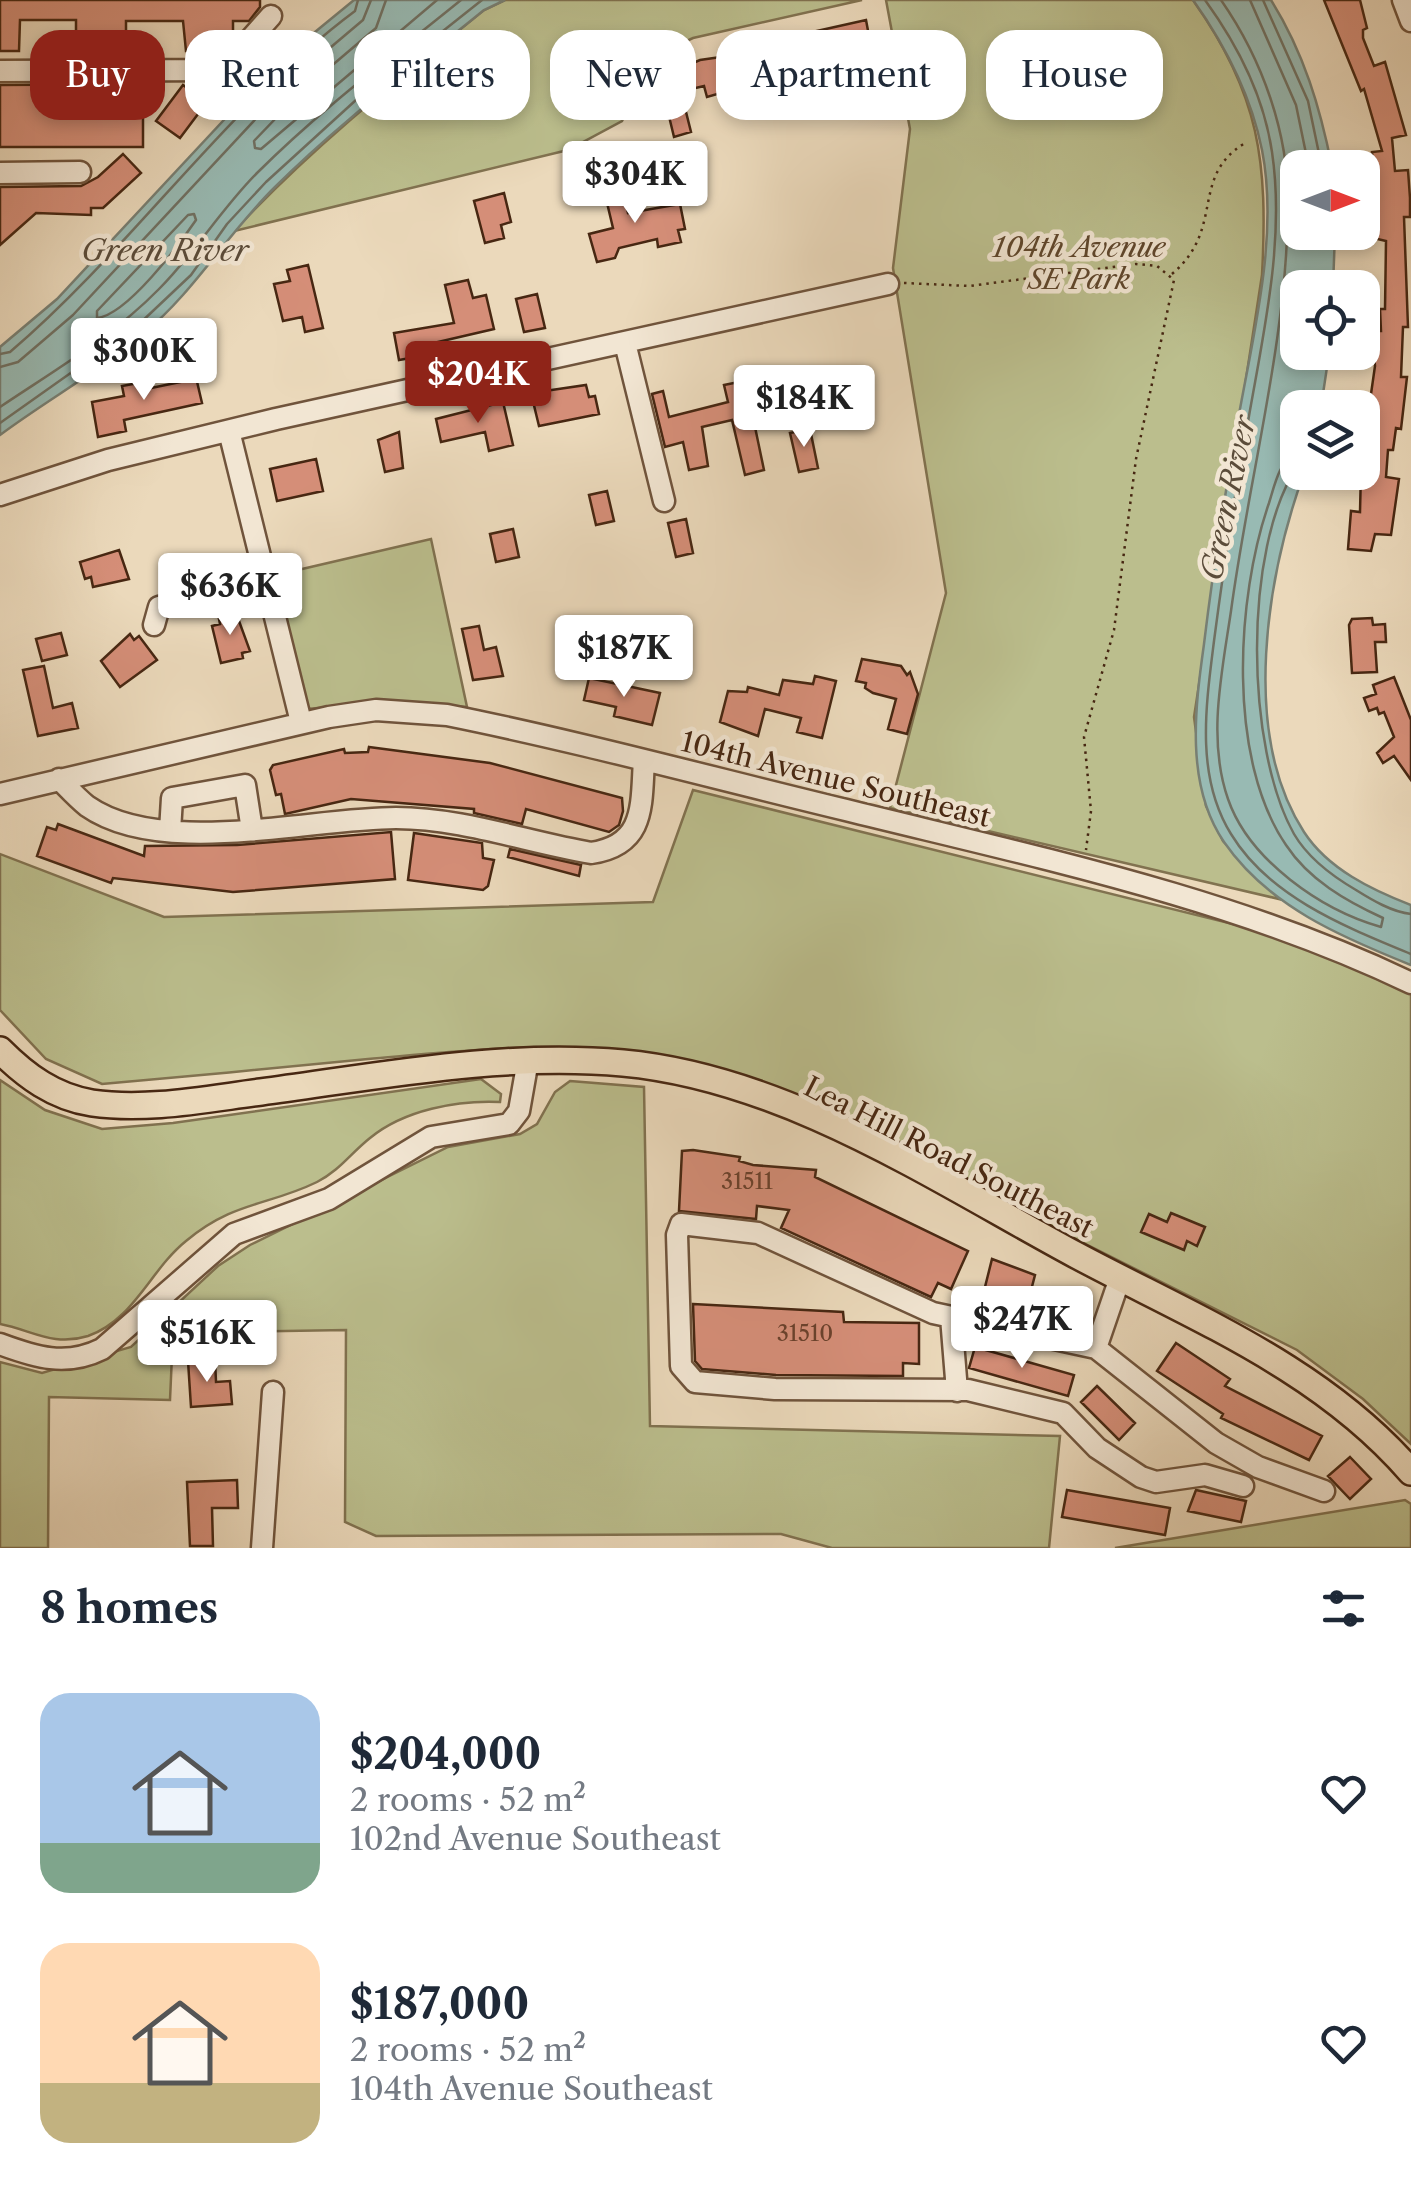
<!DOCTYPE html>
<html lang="en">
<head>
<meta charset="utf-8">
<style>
	:root { --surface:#fff; --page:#f6f6f7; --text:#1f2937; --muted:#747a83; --accent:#8f2418 }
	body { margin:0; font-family:"Libre Caslon Text",serif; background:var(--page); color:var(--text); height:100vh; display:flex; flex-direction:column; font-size:38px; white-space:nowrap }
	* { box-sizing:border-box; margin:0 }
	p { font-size:32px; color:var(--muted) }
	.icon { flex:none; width:55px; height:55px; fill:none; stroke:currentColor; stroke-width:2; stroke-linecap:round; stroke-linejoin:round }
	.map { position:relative; height:1548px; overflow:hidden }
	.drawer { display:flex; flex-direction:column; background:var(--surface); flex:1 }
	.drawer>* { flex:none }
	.hud { position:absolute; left:30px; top:30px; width:1352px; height:90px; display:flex; gap:20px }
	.needle { width:65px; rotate:90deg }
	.buttons { position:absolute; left:1280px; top:150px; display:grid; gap:20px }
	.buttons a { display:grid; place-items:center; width:100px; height:100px; border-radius:20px; background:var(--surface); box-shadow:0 5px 15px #0003; font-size:50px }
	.price { position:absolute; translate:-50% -85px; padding:0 22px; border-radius:10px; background:#fff; color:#222; font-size:32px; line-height:65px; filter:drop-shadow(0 2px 5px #0008) }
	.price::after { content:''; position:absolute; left:50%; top:60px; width:30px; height:22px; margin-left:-15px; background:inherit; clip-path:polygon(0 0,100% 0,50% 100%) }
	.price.current { background:var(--accent); color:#fff }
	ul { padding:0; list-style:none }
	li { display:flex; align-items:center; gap:30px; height:250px; padding:0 40px }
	li span { display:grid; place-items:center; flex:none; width:280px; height:200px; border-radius:30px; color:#555 }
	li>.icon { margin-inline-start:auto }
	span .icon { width:120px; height:120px; fill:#fffc; stroke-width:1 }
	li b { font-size:42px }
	h2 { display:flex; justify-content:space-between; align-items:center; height:120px; padding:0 40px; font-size:42px }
	.pill { padding:0 35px; border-radius:30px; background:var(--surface); box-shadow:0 5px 15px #0003; font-size:35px; line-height:90px }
	.pill.current { background:var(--accent); color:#fff }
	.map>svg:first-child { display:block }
</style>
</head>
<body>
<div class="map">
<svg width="1411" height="1548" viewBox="0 0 1411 1548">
	<rect width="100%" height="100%" fill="#ebd9bb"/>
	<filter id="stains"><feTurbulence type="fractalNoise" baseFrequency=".002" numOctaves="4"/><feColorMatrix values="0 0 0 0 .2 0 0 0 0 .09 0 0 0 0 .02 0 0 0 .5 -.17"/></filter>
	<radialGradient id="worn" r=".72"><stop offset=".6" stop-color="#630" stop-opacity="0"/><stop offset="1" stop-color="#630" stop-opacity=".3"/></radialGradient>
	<path fill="#bbbe8d" stroke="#817250" stroke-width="2.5" d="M505 0H862L693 38 661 53 646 72 622 121 568 150 234 231C310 149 397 80 484 10Z
		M886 0H1193C1260 94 1268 163 1262 275L1194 717 1206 806 1223 841 1279 899 890 808 946 593 893 268 910 129Z
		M431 539 467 707 392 702 306 709 272 576Z
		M693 790 1277 935 1349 962 1411 994V1444L1363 1399 1297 1350 760 1081C614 1033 517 1046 368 1059 279 1068 191 1076 102 1084L46 1059 0 1010V854L164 917 653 902Z
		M481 1079 501 1094 500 1102C457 1100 404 1110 370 1138 351 1153 339 1171 317 1182 268 1206 234 1201 186 1241 150 1270 134 1320 88 1336 53 1347 32 1330 0 1324V1080L45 1110 102 1129 173 1123Z
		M570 1081 644 1087 650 1426 1060 1436 1049 1548H832L781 1534 376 1536 345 1522 346 1330 173 1333 170 1400 49 1397 48 1548H0V1362L42 1373 131 1347 218 1266 250 1245 448 1147 520 1134 537 1124 555 1092Z
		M1405 1500 1411 1504V1548H1115Z"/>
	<path fill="#98bab3" stroke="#787f73" stroke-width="2.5" d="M354 0H505L484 10C413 68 339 123 275 187 227 234 195 291 143 334 98 372 47 400 0 435V347L57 299 276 64Z
		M1193 0H1271C1304 53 1320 107 1332 167L1298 168V232L1335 233 1333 287 1298 288V352L1329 354 1321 407 1298 408V472L1304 473C1267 576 1240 733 1304 832 1328 869 1372 890 1411 905V965C1341 937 1268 906 1224 842 1185 785 1195 708 1204 644 1213 569 1225 494 1238 420 1253 335 1279 236 1262 150 1251 95 1225 45 1193 0Z"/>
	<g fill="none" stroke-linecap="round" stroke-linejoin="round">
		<path stroke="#707062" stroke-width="2.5" d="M386 0 376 28 302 91 254 141 255 148 261 149 437 0
			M1205 0C1237 44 1264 97 1272 152 1285 239 1264 330 1249 416 1235 491 1224 565 1214 641 1206 705 1195 776 1231 834 1269 897 1346 927 1411 954
			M1221 0C1262 59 1289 133 1288 206 1287 341 1249 477 1231 611 1222 672 1207 739 1228 799 1249 860 1321 910 1381 927L1383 918C1346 901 1309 880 1286 845 1227 759 1236 598 1269 503 1275 484 1279 461 1298 451
			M1250 0 1296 105 1309 168
			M1263 0 1308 101 1322 168
			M188 215 194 214 196 220C179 245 127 315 97 318V311Z
			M0 354 10 352C133 247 225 108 355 11L358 0
			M0 367 18 362 73 315 292 80 363 20 371 0
			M0 407C55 370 112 337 159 289 195 253 221 209 257 173 320 110 392 56 461 0
			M0 423 137 326 191 275 227 224 266 182 356 100 482 0
			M1298 465C1242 549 1246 749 1294 834 1308 858 1332 876 1356 890 1372 900 1392 912 1411 914"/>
	</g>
	<path fill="#d58e78" stroke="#472712" stroke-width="2.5" d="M0 0H260V7L249 21H233V38L221 51H186L183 21H126V51H76V20H20L19 51H0Z
		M1324 0H1360L1367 28 1363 30V38L1374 66 1385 62 1406 135 1392 138 1395 171 1408 170 1410 198V217H1404L1408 327H1403L1401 377H1407L1401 429 1396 428 1393 450H1388L1386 477 1399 479 1391 535 1375 534 1371 551 1348 549 1351 511 1360 512 1362 429H1366L1375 366 1372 331H1381L1380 309H1385L1386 241 1369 237 1365 223 1374 180 1372 152 1382 151 1364 89 1361 91Z
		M866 20 872 52 849 55 850 61 795 69 796 75 766 80 768 90 747 94 745 86 707 97 704 86 670 94 665 75 700 60 783 48 781 39Z
		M143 84V147H0V85Z
		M183 85 207 102 180 138 156 121Z
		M684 104 691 132 674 137 667 108Z
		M123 154 141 173 103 208H91V215L36 213 0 245V187L81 186 98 177Z
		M621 181 628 213 680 204 685 229 678 230 681 242 658 247 657 239 619 248 615 258 597 262 589 234 613 228 603 186Z
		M504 193 511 222 501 225 504 238 485 243 474 201Z
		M308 265 323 328 305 332 302 317 283 321 274 284 290 281 287 270Z
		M468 280 473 298 486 295 494 329 438 342 439 353 399 360 394 333 454 323 445 285Z
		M537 294 545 328 524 332 516 299Z
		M824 368 830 393 770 409 774 423 755 427 764 470 745 475 732 420 702 427 708 466 689 470 683 442 665 447 652 394 663 391 669 417 728 402 724 385 744 381V377Z
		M195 373 202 403 124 420 126 431 98 437 92 402 124 396 122 386 149 381 151 388 185 381 183 375Z
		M586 385 589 397 595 396 599 414 539 426 531 393Z
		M503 402 513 445 489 451 485 432 441 442 436 419Z
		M810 429 818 468 799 472 790 433Z
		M399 432 403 468 385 472 378 440Z
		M316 459 323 491 277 501 270 469Z
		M607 491 614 521 596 525 589 495Z
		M686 519 693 553 676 557 668 523Z
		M513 529 519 557 496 562 490 534Z
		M119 550 129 579 93 587 91 577 85 579 80 562Z
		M235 610 250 651 242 653 243 658 221 663 212 626 220 624 218 614Z
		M1372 618 1373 625 1385 624 1386 642H1375L1377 672 1352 673 1349 625 1352 619Z
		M479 626 484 650 496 647 503 676 473 680 462 629Z
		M61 633 67 655 42 661 36 639Z
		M130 634 134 640 139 636 157 660 120 687 101 661Z
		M862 659 901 666 907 675 910 672 918 694 907 734 888 729 896 699 873 693 865 688 866 683 856 681Z
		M44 666 53 708 72 703 78 728 38 736 23 670Z
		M815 676 836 681 822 738 797 732 801 718 765 709 758 736 720 722 728 691 747 692 748 687 779 695 783 680 813 684Z
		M1394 677 1411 720V780L1394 756 1383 763 1377 753 1394 737 1384 712 1379 714 1377 708 1369 711 1364 698 1376 694 1373 685Z
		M589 678 660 693 652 725 614 716 616 707 584 700Z
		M369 747 490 763 622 798 623 811 619 825 609 832 526 809 522 824 474 813V809L351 799 285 814 281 794 276 795 270 770 273 765 344 749 345 753 368 752Z
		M58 824 144 856 145 846 237 845 391 832 395 879 233 892 113 878 111 883 37 856 47 827 56 830Z
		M414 833 482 843 483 858 494 860 488 886 483 890 408 880Z
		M510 849 581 865 579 876 508 857Z
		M693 1150 740 1157 739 1161 753 1165 816 1170 815 1177 968 1251 951 1289 938 1283 931 1297 781 1228 789 1210 757 1206 756 1219 679 1211 682 1151Z
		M1171 1213 1205 1227 1197 1246 1187 1241 1184 1250 1141 1232 1149 1214 1167 1222Z
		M992 1259 1035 1275 1028 1302 985 1287Z
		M693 1304 843 1312 844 1322 919 1323V1364L903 1363V1376L776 1375 702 1369 695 1361Z
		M1176 1343 1230 1379 1225 1386 1322 1436 1309 1460 1221 1418 1223 1414 1157 1371Z
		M975 1347 1074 1375 1068 1396 969 1368Z
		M215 1359 216 1382 230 1381 232 1404 191 1407 188 1361Z
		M1097 1386 1135 1423 1119 1440 1081 1402Z
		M1350 1457 1371 1479 1350 1499 1328 1476Z
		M237 1480 238 1508H212L213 1546H190L187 1482Z
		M1067 1490 1170 1508 1165 1535 1062 1517Z
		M1196 1490 1246 1501 1241 1522 1188 1511Z"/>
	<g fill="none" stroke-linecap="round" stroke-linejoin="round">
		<defs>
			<path id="minor" d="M1403 0 1411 21
				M0 71 223 70 271 16
				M0 173 80 172
				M625 343 664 501
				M229 431 301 722
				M0 495 108 460 276 419 888 284
				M154 625 159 607 265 582
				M59 779C68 788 77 798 87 806 161 858 310 818 396 818 461 818 527 842 591 853 646 845 641 805 644 760
				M0 794 329 717 376 710 447 715C581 742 713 778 846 810 1036 857 1234 898 1411 983
				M170 831 172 798 245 785 252 830
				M951 1317 957 1391
				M0 1344C35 1357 66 1367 102 1349L234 1234 329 1199 431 1137 509 1124 519 1111 528 1060
				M1096 1348 1120 1278
				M1243 1486 1205 1475 1156 1482 1141 1477 1097 1448 1063 1413 968 1390 775 1389 695 1382 681 1366 677 1235 681 1224 758 1233 933 1313 1096 1348 1216 1443 1258 1467 1324 1491
				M262 1548 273 1392"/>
			<path id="major" d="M0 1050C26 1076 54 1097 92 1103 147 1111 206 1099 261 1092 380 1076 502 1052 623 1063 786 1078 935 1179 1076 1255 1194 1318 1321 1368 1411 1472"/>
		</defs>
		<use href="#minor" stroke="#70543c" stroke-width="25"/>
		<use href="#major" stroke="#472712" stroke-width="30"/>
		<path stroke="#472712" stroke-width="2.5" stroke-dasharray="2.5 5" stroke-linecap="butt" d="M1172 274C1226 228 1189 177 1245 143
			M904 283 970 286 1136 264 1157 266 1174 280 1136 459 1114 630 1084 737 1091 811 1086 850"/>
		<use href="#minor" stroke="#f2e6d3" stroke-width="20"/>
		<use href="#major" stroke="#ebd9bb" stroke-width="25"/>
	</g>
	<g text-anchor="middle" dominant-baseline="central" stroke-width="9" stroke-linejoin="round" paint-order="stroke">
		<g font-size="22" fill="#6a412c">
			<text x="747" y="1181">31511</text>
			<text x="805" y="1333">31510</text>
		</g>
		<g font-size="28" font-style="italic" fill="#5e452b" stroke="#f2e6d3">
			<text x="1079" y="247">104th Avenue<tspan x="1079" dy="32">SE Park</tspan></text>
		</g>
		<g font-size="28" fill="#472712" stroke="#f2e6d3">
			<text transform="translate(836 779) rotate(14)">104th Avenue Southeast</text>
			<text transform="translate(949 1157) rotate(27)">Lea Hill Road Southeast</text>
		</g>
		<g font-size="30" font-style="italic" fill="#5b4c3a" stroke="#f2e6d3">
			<text x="165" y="250">Green River</text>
			<text transform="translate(1228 498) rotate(-78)">Green River</text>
		</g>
	</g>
	<rect width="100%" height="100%" filter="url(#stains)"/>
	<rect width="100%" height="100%" fill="url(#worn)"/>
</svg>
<div class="buttons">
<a><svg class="needle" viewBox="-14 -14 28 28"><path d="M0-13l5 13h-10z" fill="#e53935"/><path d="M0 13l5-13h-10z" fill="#747a83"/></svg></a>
<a><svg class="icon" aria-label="locate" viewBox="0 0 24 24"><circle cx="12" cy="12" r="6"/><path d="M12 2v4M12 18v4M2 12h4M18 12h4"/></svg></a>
<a><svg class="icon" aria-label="layers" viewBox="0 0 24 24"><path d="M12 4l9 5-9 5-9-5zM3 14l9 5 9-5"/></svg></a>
</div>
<b class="price" style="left:635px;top:226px">$304K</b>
<b class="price" style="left:144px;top:403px">$300K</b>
<b class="price current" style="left:478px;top:426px">$204K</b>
<b class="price" style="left:804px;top:450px">$184K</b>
<b class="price" style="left:230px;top:638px">$636K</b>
<b class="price" style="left:624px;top:700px">$187K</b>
<b class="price" style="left:1022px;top:1371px">$247K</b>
<b class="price" style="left:207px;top:1385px">$516K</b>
<div class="hud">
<a class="pill current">Buy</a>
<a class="pill">Rent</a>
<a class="pill">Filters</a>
<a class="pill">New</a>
<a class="pill">Apartment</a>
<a class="pill">House</a>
</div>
</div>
<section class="drawer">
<h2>8 homes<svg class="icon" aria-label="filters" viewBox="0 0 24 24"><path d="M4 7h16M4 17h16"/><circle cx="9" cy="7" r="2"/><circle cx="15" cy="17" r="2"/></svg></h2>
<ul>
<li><span style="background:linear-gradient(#a9c7e8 75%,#7fa58c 0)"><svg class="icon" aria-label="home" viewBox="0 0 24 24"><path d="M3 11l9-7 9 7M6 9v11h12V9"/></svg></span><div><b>$204,000</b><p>2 rooms · 52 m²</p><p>102nd Avenue Southeast</p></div><svg class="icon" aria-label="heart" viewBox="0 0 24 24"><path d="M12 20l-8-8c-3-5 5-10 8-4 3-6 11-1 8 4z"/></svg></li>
<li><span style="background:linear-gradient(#ffd9b3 70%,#c2b280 0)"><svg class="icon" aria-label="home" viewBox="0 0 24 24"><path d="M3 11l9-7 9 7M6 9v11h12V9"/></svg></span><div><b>$187,000</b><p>2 rooms · 52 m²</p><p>104th Avenue Southeast</p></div><svg class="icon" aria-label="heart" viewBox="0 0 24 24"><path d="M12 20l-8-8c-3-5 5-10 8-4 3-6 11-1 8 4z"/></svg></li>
</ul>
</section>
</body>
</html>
